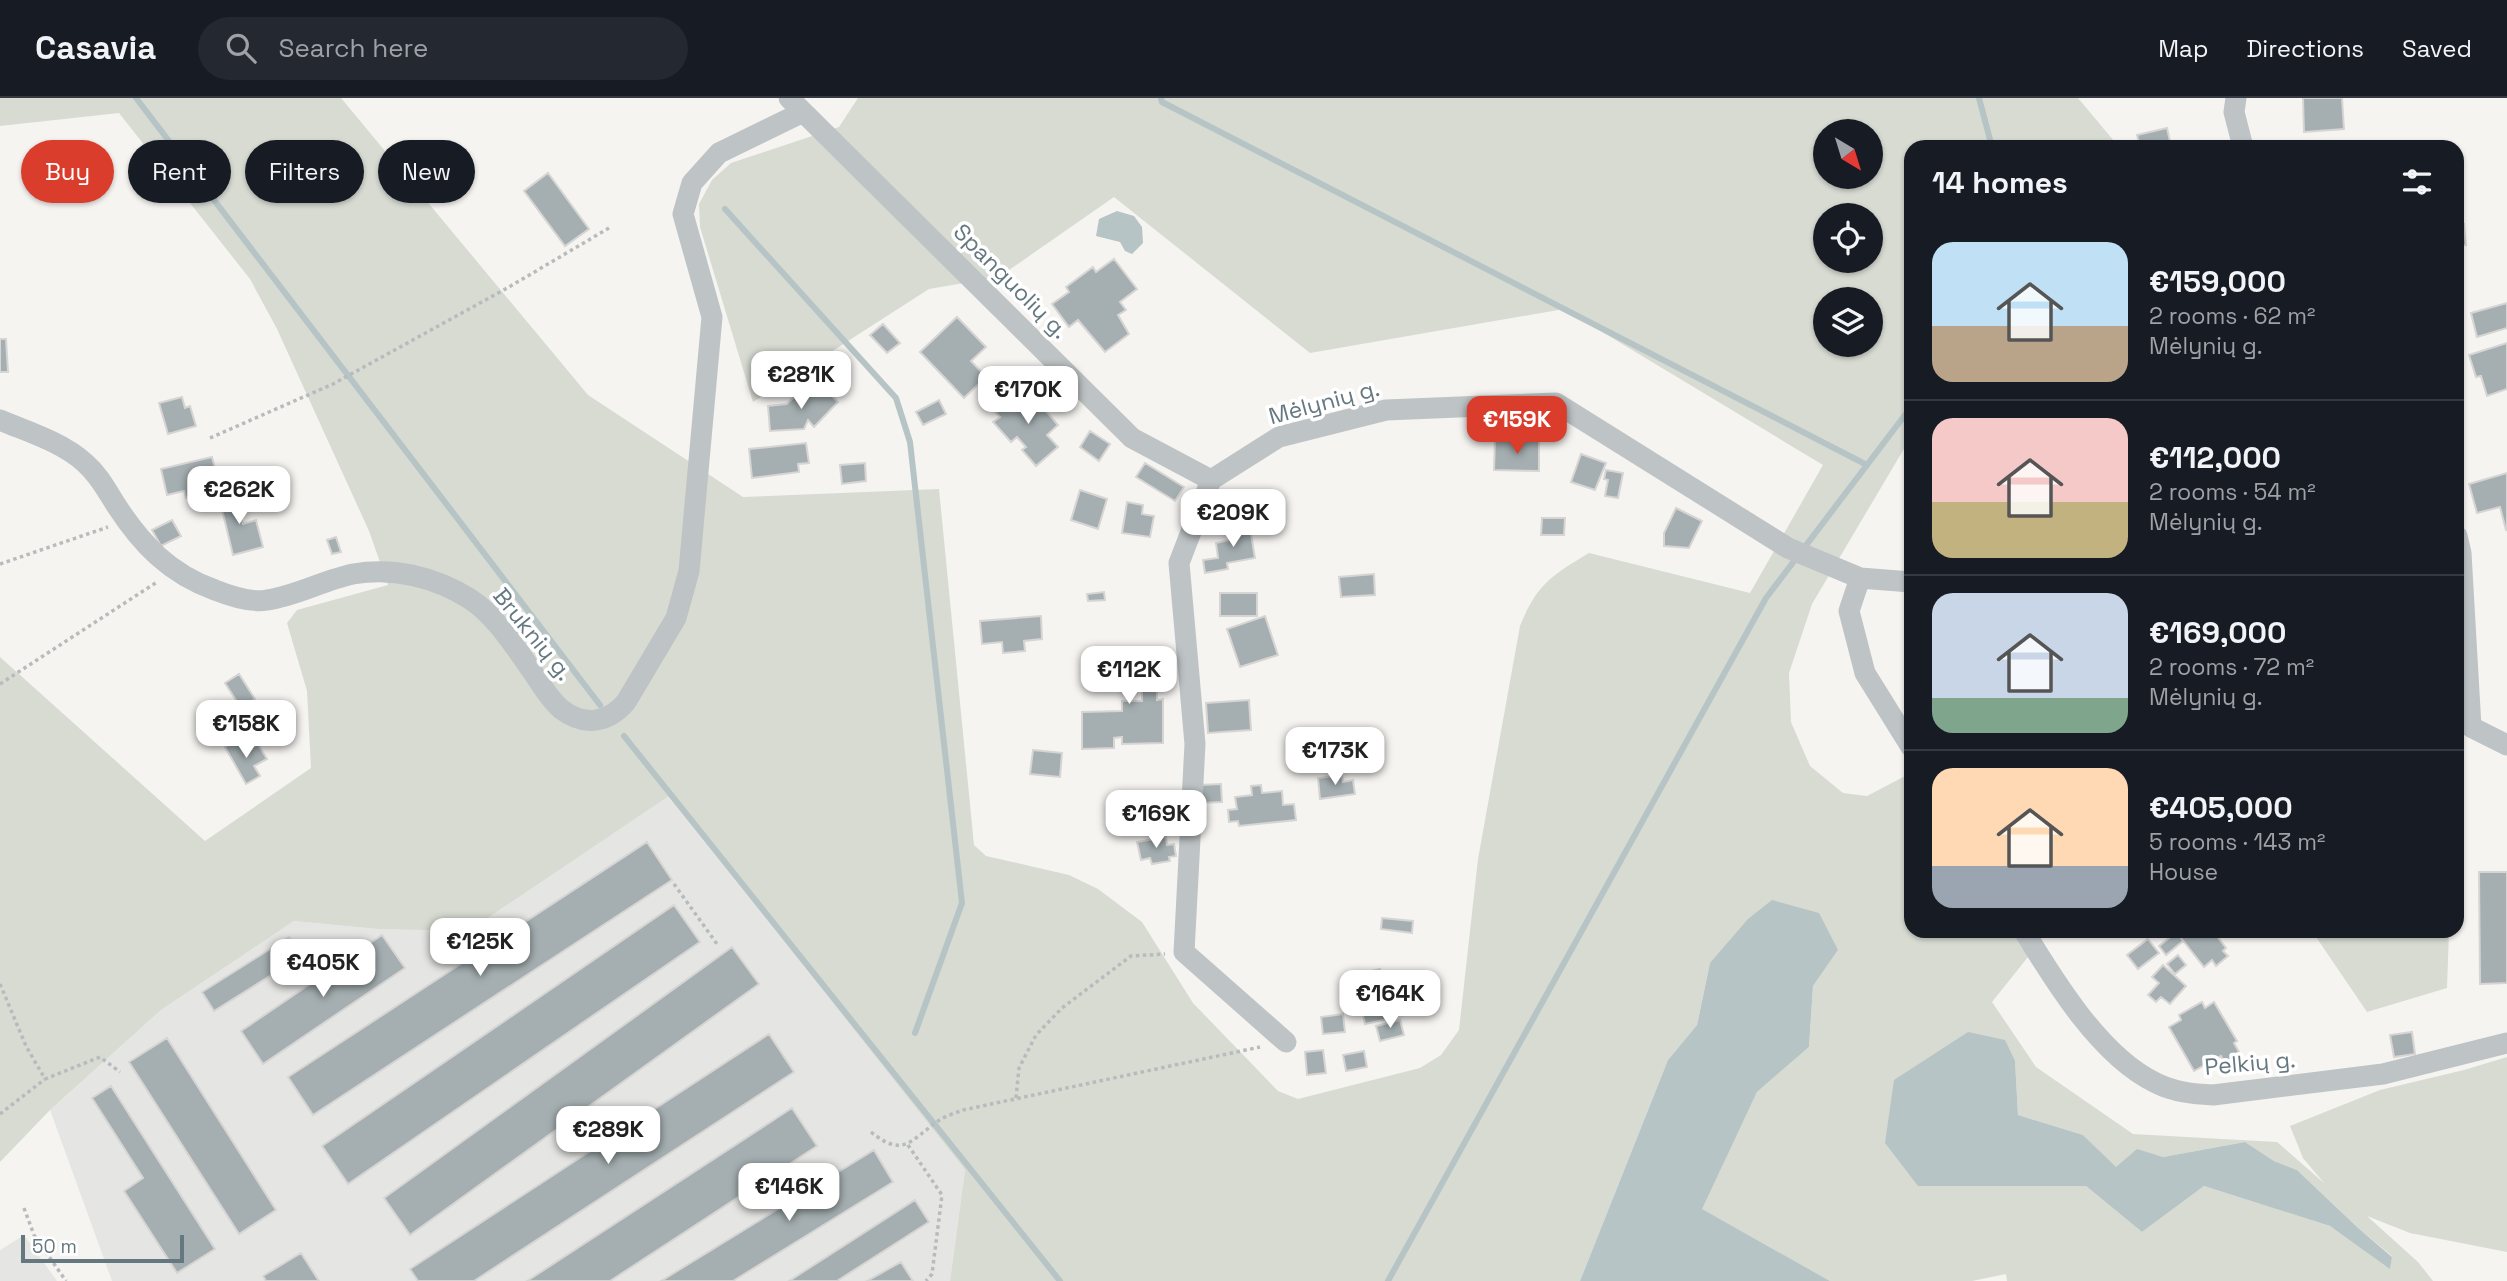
<!DOCTYPE html>
<html lang="en">
<head>
<meta charset="utf-8">
<style>
	:root { --surface:#171b24; --page:#242831; --text:#f1f3f6; --muted:#9ea1a6; --line:#363941; --accent:#da3d2b }
	body { margin:0; font-family:"Space Grotesk",sans-serif; background:var(--page); color:var(--text); height:100vh; display:flex; flex-direction:column; font-size:26px; white-space:nowrap }
	* { box-sizing:border-box; margin:0 }
	p { font-size:23px; color:var(--muted) }
	.icon { flex:none; width:38px; height:38px; fill:none; stroke:currentColor; stroke-width:2; stroke-linecap:round; stroke-linejoin:round }
	.map { position:relative; flex:1; overflow:hidden }
	.sheet { position:absolute; left:1904px; top:42px; width:560px; height:798px; display:flex; flex-direction:column; background:var(--surface); border-radius:21px; box-shadow:0 2px 5px #0004 }
	.sheet>* { flex:none }
	.top-card { position:absolute; left:21px; top:42px; width:665px; height:63px; display:flex; gap:14px }
	.needle { width:46px; rotate:142deg }
	.controls { position:absolute; left:1813px; top:21px; display:grid; gap:14px }
	.controls a { display:grid; place-items:center; width:70px; height:70px; border-radius:50%; background:var(--surface); box-shadow:0 2px 5px #0004; font-size:35px }
	.scale { position:absolute; left:21px; bottom:18px; width:163px; box-sizing:border-box; padding-left:7px; border:4px solid #657880; border-top:0; font-size:19px; line-height:24px; white-space:nowrap; color:#657880; -webkit-text-stroke:5px #fff; paint-order:stroke }
	.price { position:absolute; translate:-50% -60px; padding:0 16px; border-radius:14px; background:#fff; color:#222; font-size:23px; line-height:46px; filter:drop-shadow(0 2px 4px #0008) }
	.price::after { content:''; position:absolute; left:50%; top:42px; width:21px; height:16px; margin-left:-10px; background:inherit; clip-path:polygon(0 0,100% 0,50% 100%) }
	.price.on { background:var(--accent); color:#fff }
	ul { padding:0; list-style:none }
	li { display:flex; align-items:center; gap:21px; height:175px; padding:0 28px }
	li+li { border-top:2px solid var(--line) }
	li span { display:grid; place-items:center; flex:none; width:196px; height:140px; border-radius:21px; color:#555 }
	li>.icon { margin-inline-start:auto }
	span .icon { width:84px; height:84px; fill:#fffc; stroke-width:1 }
	li b { font-size:30px }
	h2 { display:flex; justify-content:space-between; align-items:center; height:84px; padding:0 28px; font-size:30px }
	.chip { padding:0 24px; border-radius:32px; background:var(--surface); box-shadow:0 2px 5px #0004; font-size:24px; line-height:63px }
	.chip.on { background:var(--accent); color:#fff }
	header { display:flex; align-items:center; gap:42px; box-sizing:border-box; height:98px; padding:0 35px; background:var(--surface); border-bottom:2px solid var(--line) }
	header strong { font-size:33px }
	nav { display:flex; gap:38px; margin-inline-start:auto; font-size:24px }
	.search { width:490px; height:63px; background:var(--page); display:flex; align-items:center; gap:18px; box-sizing:border-box; padding:0 24px; border-radius:38px; color:var(--muted); font-size:26px }
	.map>svg:first-child { display:block }
</style>
</head>
<body>
<header>
<strong>Casavia</strong>
<div class="search"><svg class="icon" aria-label="search" viewBox="0 0 24 24"><circle cx="10" cy="10" r="6"/><path d="M15 15l6 6"/></svg>Search here</div>
<nav><a>Map</a><a>Directions</a><a>Saved</a></nav>
</header>
<div class="map">
<svg width="2507" height="1183" viewBox="0 0 2507 1183">
	<rect width="100%" height="100%" fill="#f5f4f1"/>
	<path fill="#e5e6e4" d="M669 698 965 1072 950 1183H112L50 1012 161 912 294 823 378 831 468 832Z
		M24 1137 57 1183H0V1152Z"/>
	<path fill="#d7dbd2" fill-rule="evenodd" d="M0 0H341L588 297 743 399 939 391 974 747 986 758 1069 777 1098 791 1142 824 1193 905 1278 993 1298 1001 1420 970 1441 957 1459 932 1478 761 1520 528C1537 486 1551 478 1589 455L1750 495 1823 367 1564 211 1310 255 1114 99 999 179 929 191 753 304 700 129 699 106 712 82 731 65 839 29 858 0H2078L2119 49H1911V339L1812 506 1789 575 1791 624 1810 668 1843 695 1867 698 1911 675V833H2012L2028 859 1992 904 2036 969 2133 1036 2277 1044 2324 1085 2303 1060 2290 1028 2380 992 2464 972 2507 959V1154L2410 1135 2367 1118 2418 1164 2433 1183H2007L2006 1176 1972 1183H1830L1701 1111 1757 994 1809 949 1813 888 1838 852 1710 865 1697 927 1668 962 1580 1183H950L965 1072 669 698 468 833 378 831 294 823 161 912 50 1012 0 1064V559L205 743 311 670 307 593 287 525 297 512 388 487 369 433 277 231 250 181 119 15 0 28ZM1825 33H1871V79H1825ZM1825 117H1871V163H1825ZM1825 201H1871V247H1825ZM2015 963 2018 1017 2083 1037 2116 1070 2137 1052 2163 1059 2245 1044 2274 1063 2297 1072 2357 1129 2392 1158 2390 1170 2330 1128 2204 1088 2142 1134 2086 1088H1918Z
		M2312 833H2449L2447 890 2367 914Z"/>
	<path fill="#b6c4c6" d="M1117 113 1134 118 1142 129 1143 145 1132 156 1125 153 1120 144 1096 138 1099 121Z
		M1772 802 1819 815 1838 852 1813 888 1809 949 1757 994 1702 1111 1830 1183H1580L1668 962 1697 927 1710 865 1748 821Z
		M1968 934 2005 942 2015 963 2018 1017 2083 1037 2116 1069 2137 1051 2163 1059 2245 1044 2274 1063 2297 1072 2357 1129 2392 1159 2390 1171 2330 1128 2204 1088 2142 1134 2086 1088H1918L1885 1045 1894 982Z"/>
	<g fill="none" stroke-linecap="round" stroke-linejoin="round">
		<path stroke="#b6c4c6" stroke-width="6" d="M136 0 600 607
			M1161 0 1162 4 1867 367
			M1979 0 1992 49
			M725 111 896 300 910 344 962 805 915 935
			M624 638 1060 1183
			M1388 1183 1766 500 1911 309"/>
	</g>
	<path fill="#a5afb1" stroke="#d6d5d4" stroke-width="2" d="M2303 0H2342L2344 31 2304 34Z
		M2167 30 2171 48 2140 49 2137 37Z
		M548 75 589 131 565 148 524 93Z
		M2457 126H2464L2466 147H2457Z
		M1114 161 1137 191 1120 204 1126 212 1118 217 1129 236 1105 254 1078 222 1069 229 1052 206 1069 194 1066 189 1093 169 1096 174Z
		M2507 205V230L2477 239 2471 215Z
		M957 219 986 249 971 263 986 279 964 300 920 254Z
		M883 226 900 245 887 255 870 237Z
		M0 241H6L8 274H0Z
		M2507 245V291L2487 298 2481 278 2476 279 2469 257Z
		M820 286 838 304 814 329 808 322 804 331 770 333 768 308 787 306 796 297 803 304Z
		M1025 289 1058 327 1047 337 1058 349 1036 368 1022 352 1026 349 1017 339 1011 344 993 324 1000 319 996 315Z
		M182 299 185 310 190 308 196 328 168 336 159 305Z
		M939 302 946 316 923 327 916 314Z
		M1090 333 1110 346 1099 363 1080 349Z
		M1495 342 1539 343V373L1494 372Z
		M806 345 809 365 798 366 799 374 752 380 749 351Z
		M1581 356 1606 365 1595 392 1571 384Z
		M212 359 215 371 202 375 207 395 186 400 184 393 167 397 161 371Z
		M865 365 866 383 842 386 840 367Z
		M1145 365 1184 389 1175 403 1136 379Z
		M1606 372 1623 375 1618 400 1605 398 1608 382 1604 381Z
		M2507 375V431L2506 432 2500 409 2477 415 2469 386Z
		M234 391 243 426 256 422 263 449 233 457 218 395Z
		M1080 392 1107 401 1098 431 1071 422Z
		M1127 404 1143 407 1142 416 1154 418 1150 439 1122 435Z
		M1676 410 1702 423 1689 450 1664 448V435Z
		M1542 420H1565L1564 437H1541Z
		M172 422 181 438 161 448 152 432Z
		M1249 424 1255 460 1227 465 1228 471 1205 475 1203 462 1218 460 1216 445 1234 441 1232 427Z
		M336 439 341 454 332 456 327 442Z
		M1374 476 1375 497 1341 499 1339 479Z
		M1104 494 1105 502 1088 503 1087 496Z
		M1220 495H1257V518H1220Z
		M1041 518 1042 541 1024 543 1025 553 1003 555 1002 544 982 546 980 523Z
		M1265 518 1278 557 1240 569 1227 531Z
		M1161 555V584H1157V602L1163 601V645L1122 646V639L1114 640V650L1082 651V614L1122 613V603H1142V584L1111 585V556Z
		M239 576 255 601 241 610 225 585Z
		M1249 602 1251 632 1208 635 1206 605Z
		M239 641 246 653 258 646 267 661 254 668 260 678 246 686 225 649Z
		M1033 652 1062 655 1060 679 1030 676Z
		M1342 677 1343 684 1353 682 1355 696 1320 701 1318 680Z
		M1221 686 1222 704 1201 705 1200 687Z
		M1261 687 1262 695 1282 693 1283 707 1294 706 1296 722 1239 728 1238 723 1229 724 1228 712 1237 711 1235 699 1252 697 1251 688Z
		M1107 702 1123 703 1122 723H1107Z
		M1166 739 1167 747 1174 746 1176 758 1169 759 1170 763 1152 766 1150 760 1141 762 1137 744Z
		M647 744 672 782 313 1017 288 979Z
		M2479 774H2507V885L2480 886Z
		M674 807 700 844 348 1086 322 1048Z
		M1382 820 1413 823 1412 835 1381 831Z
		M2178 833 2184 838 2181 840 2183 843 2166 857 2159 848Z
		M2191 833H2213L2226 850 2223 853 2228 858 2216 868 2212 862 2204 869 2181 840Z
		M382 837 405 870 263 966 241 933Z
		M289 839 302 858 214 913 202 894Z
		M2148 841 2159 855 2138 871 2127 857Z
		M732 849 759 886 410 1137 384 1100Z
		M2178 857 2186 867 2175 876 2167 866Z
		M2163 867 2186 888 2170 906 2161 899 2156 904 2148 897 2159 885 2152 879Z
		M1380 871 1382 879 1387 877 1394 906 1385 908 1388 921 1365 926 1356 885 1364 883 1362 875Z
		M2202 904 2205 910 2214 904 2237 943 2234 945 2243 961 2227 970 2221 958 2194 973 2169 929 2181 922 2179 917Z
		M1343 916 1345 934 1323 936 1321 919Z
		M1400 922 1404 937 1380 943 1376 928Z
		M2412 934 2415 956 2394 959 2390 937Z
		M769 936 794 974 474 1183H418L410 1171Z
		M167 940 276 1112 239 1136 129 964Z
		M1323 952 1326 975 1307 977 1305 954Z
		M1364 953 1367 969 1346 973 1343 957Z
		M111 988 215 1151 177 1175 124 1093 143 1080 92 1000Z
		M792 1010 817 1048 610 1183H527Z
		M874 1052 893 1084 733 1183H661Z
		M915 1102 929 1124 837 1183H789Z
		M301 1155 319 1183H266L263 1178Z
		M901 1164 913 1183H867Z"/>
	<g fill="none" stroke-linecap="round" stroke-linejoin="round">
		<path stroke="#b8bbbd" stroke-width="3.5" stroke-dasharray="3.5 3.5" stroke-linecap="butt" d="M210 340 333 286 509 189 609 130
			M0 466 108 429
			M0 586 157 484
			M674 786 717 846
			M0 886 26 948 45 981 100 959 120 974
			M1016 1000 1019 970 1036 937 1062 910 1131 858 1165 856
			M0 1016 45 981
			M871 1034C903 1060 910 1043 938 1023 945 1018 955 1015 963 1012L1260 949
			M908 1047 942 1097 932 1176 926 1183
			M24 1110 34 1137 66 1183"/>
		<path stroke="#bec3c5" stroke-width="21" d="M789 0 1132 340 1211 382
			M2236 0 2234 14 2243 49
			M0 322C28 334 62 344 85 365 99 377 107 393 116 407 142 447 170 476 215 492 230 498 251 505 267 502 296 498 324 482 353 476 394 469 435 479 470 501 495 517 515 549 532 573 541 586 549 601 561 611 584 629 608 625 626 604L676 520 689 473 712 219 683 116 692 85 719 55 803 14
			M2457 438 2461 455 2471 629 2507 647
			M1911 484 1860 480 1849 513 1865 575 1911 649
			M2024 833C2055 884 2101 959 2156 985 2174 994 2193 996 2213 997L2383 976 2507 945
			M1286 944 1184 854 1195 646 1179 465 1211 382 1279 339 1386 312 1556 305 1788 450 1860 480"/>
	</g>
	<g text-anchor="middle" dominant-baseline="central" stroke-width="7" stroke-linejoin="round" paint-order="stroke">
		<g font-size="23" fill="#657880" stroke="#fff">
			<text transform="translate(1011 183) rotate(45)">Spanguolių g.</text>
			<text transform="translate(1324 304) rotate(-15)">Mėlynių g.</text>
			<text transform="translate(533 536) rotate(51)">Bruknių g.</text>
			<text transform="translate(2250 965) rotate(-5)">Pelkių g.</text>
		</g>
	</g>
</svg>
<div class="controls">
<a><svg class="needle" viewBox="-14 -14 28 28"><path d="M0-13l5 13h-10z" fill="#e53935"/><path d="M0 13l5-13h-10z" fill="#9ea1a6"/></svg></a>
<a><svg class="icon" aria-label="locate" viewBox="0 0 24 24"><circle cx="12" cy="12" r="6"/><path d="M12 2v4M12 18v4M2 12h4M18 12h4"/></svg></a>
<a><svg class="icon" aria-label="layers" viewBox="0 0 24 24"><path d="M12 4l9 5-9 5-9-5zM3 14l9 5 9-5"/></svg></a>
</div>
<div class="scale">50 m</div>
<b class="price" style="left:801px;top:313px">€281K</b>
<b class="price" style="left:1028px;top:328px">€170K</b>
<b class="price on" style="left:1517px;top:358px">€159K</b>
<b class="price" style="left:239px;top:428px">€262K</b>
<b class="price" style="left:1233px;top:451px">€209K</b>
<b class="price" style="left:1129px;top:608px">€112K</b>
<b class="price" style="left:246px;top:662px">€158K</b>
<b class="price" style="left:1335px;top:689px">€173K</b>
<b class="price" style="left:1156px;top:752px">€169K</b>
<b class="price" style="left:480px;top:880px">€125K</b>
<b class="price" style="left:323px;top:901px">€405K</b>
<b class="price" style="left:1390px;top:932px">€164K</b>
<b class="price" style="left:608px;top:1068px">€289K</b>
<b class="price" style="left:789px;top:1125px">€146K</b>
<div class="top-card">
<a class="chip on">Buy</a>
<a class="chip">Rent</a>
<a class="chip">Filters</a>
<a class="chip">New</a>
</div>
<section class="sheet">
<h2>14 homes<svg class="icon" aria-label="filters" viewBox="0 0 24 24"><path d="M4 7h16M4 17h16"/><circle cx="9" cy="7" r="2"/><circle cx="15" cy="17" r="2"/></svg></h2>
<ul>
<li><span style="background:linear-gradient(#bfe0f5 60%,#b9a48a 0)"><svg class="icon" aria-label="home" viewBox="0 0 24 24"><path d="M3 11l9-7 9 7M6 9v11h12V9"/></svg></span><div><b>€159,000</b><p>2 rooms · 62 m²</p><p>Mėlynių g.</p></div></li>
<li><span style="background:linear-gradient(#f6c9c9 60%,#c2b280 0)"><svg class="icon" aria-label="home" viewBox="0 0 24 24"><path d="M3 11l9-7 9 7M6 9v11h12V9"/></svg></span><div><b>€112,000</b><p>2 rooms · 54 m²</p><p>Mėlynių g.</p></div></li>
<li><span style="background:linear-gradient(#c9d6e8 75%,#7fa58c 0)"><svg class="icon" aria-label="home" viewBox="0 0 24 24"><path d="M3 11l9-7 9 7M6 9v11h12V9"/></svg></span><div><b>€169,000</b><p>2 rooms · 72 m²</p><p>Mėlynių g.</p></div></li>
<li><span style="background:linear-gradient(#ffd9b3 70%,#9aa5b1 0)"><svg class="icon" aria-label="home" viewBox="0 0 24 24"><path d="M3 11l9-7 9 7M6 9v11h12V9"/></svg></span><div><b>€405,000</b><p>5 rooms · 143 m²</p><p>House</p></div></li>
</ul>
</section>
</div>
</body>
</html>
